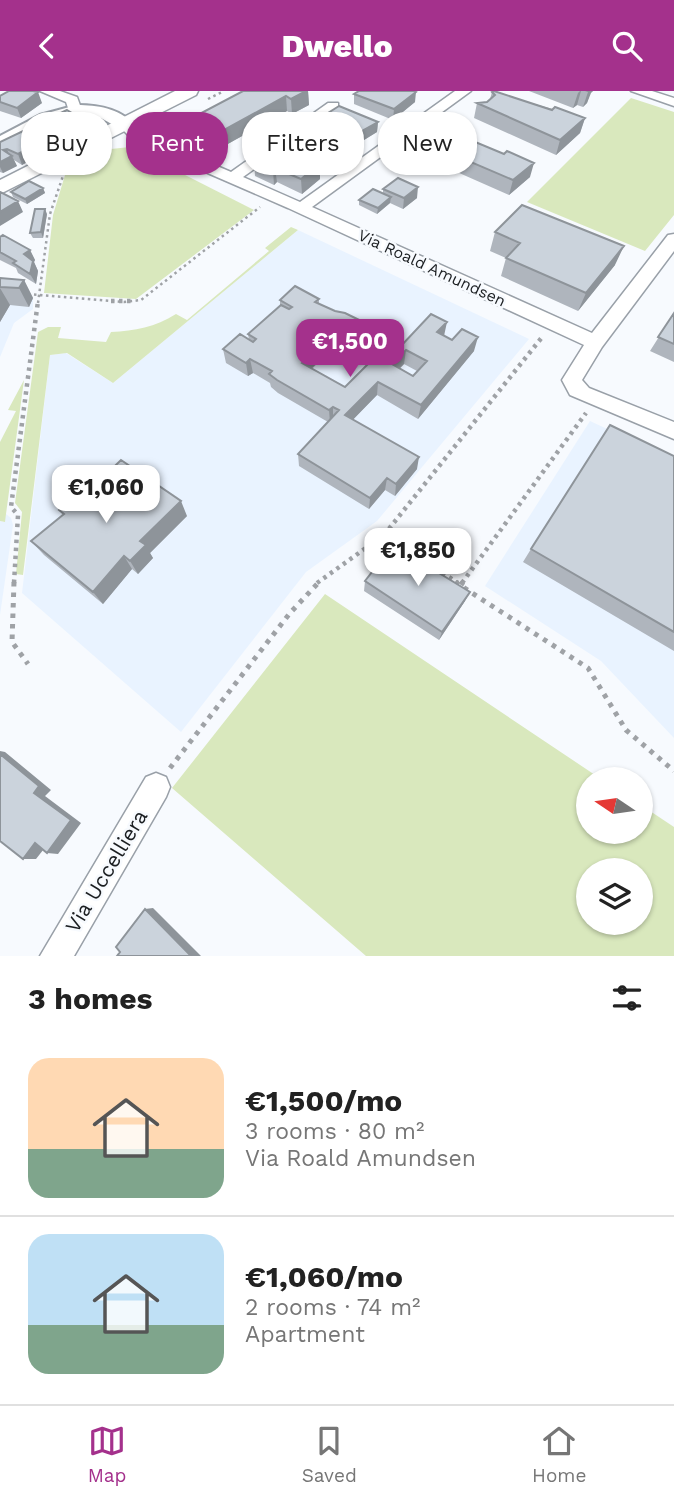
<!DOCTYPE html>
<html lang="en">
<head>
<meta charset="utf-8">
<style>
	:root { --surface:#fff; --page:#f2f2f2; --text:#222; --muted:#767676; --line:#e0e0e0; --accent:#a4318c }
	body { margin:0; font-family:"Work Sans",sans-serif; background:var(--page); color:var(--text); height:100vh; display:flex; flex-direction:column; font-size:26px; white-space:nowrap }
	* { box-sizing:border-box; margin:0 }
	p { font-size:23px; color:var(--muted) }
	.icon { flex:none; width:38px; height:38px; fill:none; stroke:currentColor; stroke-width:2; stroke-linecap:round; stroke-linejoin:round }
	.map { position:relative; height:865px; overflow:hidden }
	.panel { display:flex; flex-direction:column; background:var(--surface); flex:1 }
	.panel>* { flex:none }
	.top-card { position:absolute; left:21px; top:21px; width:634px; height:63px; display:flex; gap:14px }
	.needle { width:46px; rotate:283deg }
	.buttons { position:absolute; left:576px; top:676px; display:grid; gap:14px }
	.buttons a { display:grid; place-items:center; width:77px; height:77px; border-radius:50%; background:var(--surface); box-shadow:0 2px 5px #0004; font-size:35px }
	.price { position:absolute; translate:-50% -60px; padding:0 16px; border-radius:14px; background:#fff; color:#222; font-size:23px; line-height:46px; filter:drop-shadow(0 2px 4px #0008) }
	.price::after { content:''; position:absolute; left:50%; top:42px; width:21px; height:16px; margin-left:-10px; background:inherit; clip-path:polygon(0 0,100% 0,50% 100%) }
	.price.on { background:var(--accent); color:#fff }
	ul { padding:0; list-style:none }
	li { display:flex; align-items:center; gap:21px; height:175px; padding:0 28px }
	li+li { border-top:2px solid var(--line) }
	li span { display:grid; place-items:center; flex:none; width:196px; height:140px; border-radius:21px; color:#555 }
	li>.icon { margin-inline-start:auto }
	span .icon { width:84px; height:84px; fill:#fffc; stroke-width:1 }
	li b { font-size:30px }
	h2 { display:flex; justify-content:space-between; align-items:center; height:84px; padding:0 28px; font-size:30px }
	.tag { padding:0 24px; border-radius:28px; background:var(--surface); box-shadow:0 2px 5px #0004; font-size:24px; line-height:63px }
	.tag.on { background:var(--accent); color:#fff }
	header { display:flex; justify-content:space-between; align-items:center; height:91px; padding:0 28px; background:var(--accent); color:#fff; font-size:32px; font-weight:800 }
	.tabs { display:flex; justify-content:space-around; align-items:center; height:98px; border-top:2px solid var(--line); background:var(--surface); font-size:19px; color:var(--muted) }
	.tabs a { display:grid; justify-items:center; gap:4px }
	.tabs .on { color:var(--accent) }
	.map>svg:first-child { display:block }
</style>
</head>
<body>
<header><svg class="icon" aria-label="back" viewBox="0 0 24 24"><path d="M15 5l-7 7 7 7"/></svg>Dwello<svg class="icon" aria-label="search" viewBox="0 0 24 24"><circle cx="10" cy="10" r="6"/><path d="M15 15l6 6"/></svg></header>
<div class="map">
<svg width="674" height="865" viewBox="0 0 674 865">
	<rect width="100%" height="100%" fill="#f7fafe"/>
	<path fill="#e9f3ff" d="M298 139 529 248 377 430 306 481 181 641 22 502 50 264 66 262 113 292Z
		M0 204 33 207V218L14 232 0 266Z
		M590 330 674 369V647L601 570 485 495Z
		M6 423 11 427 13 434 0 524V430L4 431Z"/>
	<path fill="#d9e8bd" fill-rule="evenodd" d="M631 7 674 21V124L645 160 527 111Z
		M130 56 254 119 136 208 44 202 53 124 65 84 111 58Z
		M291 136 298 139 113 292 67 262 50 264 23 484 16 483 22 421 15 412 38 241 48 236H61L58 247 106 251 111 241C135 240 155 236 176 223L187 229 269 160 265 157Z
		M24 289 6 423 5 431 0 430V351L16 320 8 319Z
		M325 503 601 688H588V740H640L641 714 674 736V865H366L172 697ZM588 779H640V831H588Z"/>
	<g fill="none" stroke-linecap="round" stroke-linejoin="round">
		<defs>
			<path id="minor" d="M40 0H60L77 6 81 17 74 21 69 20 66 11Z
				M455 0H471L312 116 592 242 668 144 674 143V160L602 256 582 289 589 297 674 331V348L570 304 562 289 584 254 288 117 134 50 117 33 124 29 144 44 231 81 328 12H338V18L243 86 300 111Z
				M631 0H652L674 7V15Z
				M156 682 166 686 170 696 166 706 74 865H40L146 686Z"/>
			<path id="tertiary" d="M77 14C97 14 119 17 133 33L124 38C113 36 105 27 94 25 58 18 32 49 0 57V45L40 24Z"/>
			<path id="secondary" d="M175 0H198L196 4 0 103V89Z"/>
		</defs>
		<use href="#minor" stroke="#99a0a8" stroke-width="3"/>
		<use href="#tertiary" stroke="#99a0a8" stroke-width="4"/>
		<use href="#secondary" stroke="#99a0a8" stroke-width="3"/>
		<path stroke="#9fa2a6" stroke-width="2.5" stroke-dasharray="2.5 3.5" stroke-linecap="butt" d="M208 8 224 0
			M28 203 124 211 141 209 260 116
			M38 212 50 123 64 82"/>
		<path stroke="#9fa2a6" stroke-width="4.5" stroke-dasharray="3.5 4.5" stroke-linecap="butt" d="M111 210H133
			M384 444 543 245
			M14 492 18 424 11 416 38 210
			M317 492 384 444 458 492
			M462 492 586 322"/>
		<path stroke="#9fa2a6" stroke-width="5" stroke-dasharray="4.5 6" stroke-linecap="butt" d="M14 491 12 551 28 573
			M455 491 588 577 626 639 674 680
			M461 494 463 491
			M170 677 290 522 319 491"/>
		<use href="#minor" fill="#fff" fill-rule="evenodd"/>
		<use href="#tertiary" fill="#fff" fill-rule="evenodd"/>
		<use href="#secondary" fill="#fff" fill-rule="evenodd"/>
	</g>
	<path fill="#afb5bd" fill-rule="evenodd" d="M308 0 309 14 292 23 287 20 217 59 191 44 188 29Z
		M529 0H593L590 2 587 12 583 16 577 14 573 17Z
		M492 1 585 27 580 42 556 64 474 27 477 12 487 11 490 8Z
		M354 3 415 11 393 29 354 13Z
		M0 5 42 12 21 27 0 20Z
		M328 22 378 31 377 41 364 49V52L355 59 314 43V32L328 25Z
		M83 29 87 39 58 54 47 49 41 52 45 61 22 74 14 69 17 75 3 82 0 81V51Z
		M450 33 449 39 530 86 509 104 423 66 421 68 400 60 402 45Z
		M254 70H313L320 88 302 103 277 91 274 94 255 85Z
		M43 97 45 102 27 113 13 106 11 101Z
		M383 98 417 107 403 118 390 112 377 123 359 114V109L383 103Z
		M47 123 43 147H33L30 142Z
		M495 141 615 174 578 220 501 185 506 167 490 160Z
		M0 146 30 159 35 169 34 171 38 180 36 193 18 182 16 177 0 169Z
		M0 187 24 189 33 207 29 216 10 214 0 231Z
		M319 208V213L401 255 444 245 474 260 418 328 377 304 353 328 417 378 395 405 385 399 369 418 299 375 298 363 328 331 278 302 271 296 270 292 253 282 248 285 226 272 223 258 249 249 248 243 280 215V209ZM333 256 367 274 345 296 312 278ZM404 273 417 280 413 285 400 277Z
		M674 222V271L650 260Z
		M674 365V560L523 471 531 458Z
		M59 419 187 425 150 462 153 467 138 483 132 478 103 513 44 464 31 450 63 424Z
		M365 490 465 510 439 549 364 500Z"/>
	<path fill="#8e949a" d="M306 0H308L309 14 292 23 291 8Z
		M580 0H581L577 14 573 17 578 2Z
		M585 0H593L591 2 587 12 583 16 588 1Z
		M38 1 42 12 21 27 17 17Z
		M416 1 415 11 393 29 394 18Z
		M286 5 287 20 217 59 215 44Z
		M585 27 580 42 556 64 560 49Z
		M83 29 87 39 58 54 54 43Z
		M378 31 377 41 364 49V52L355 59V49L362 40Z
		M43 39 47 49 41 52 45 61 22 74 18 63 30 45Z
		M424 51 423 66 421 68 422 53Z
		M313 55V70L301 79 300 65Z
		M7 58 10 66 12 65 17 75 3 82 0 76V71L3 59Z
		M534 72 530 86 509 104 513 89Z
		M320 73V88L302 103 301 88Z
		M275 77 277 91 274 94 273 79Z
		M418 96 417 107 403 118 404 107Z
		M43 97 45 102 27 113 25 108Z
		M391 106 390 112 377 123 378 117Z
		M18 110 23 121 0 135V121Z
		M45 118 47 123 43 147 41 141Z
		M624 155 615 174 578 220 586 202Z
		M30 159 35 169 34 171 38 180 36 193 30 183 24 163Z
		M24 189 33 207 29 216 19 197Z
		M0 197 10 214 0 231Z
		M447 231 444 245 437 241Z
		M333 242V256L303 286 302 272Z
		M478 246 474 260 418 328 421 314Z
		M406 259 404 273 390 287 392 273Z
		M250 268 253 282 248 285 246 272Z
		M378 291 377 304 345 337V324Z
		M333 316V329L330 332 329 319Z
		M419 366 417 378 395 405 396 393Z
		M387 387 385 399 369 418 370 407Z
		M181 410 187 425 150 462 153 467 138 483 130 470 140 450Z
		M124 465 132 478 103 513 93 501Z
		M470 501 465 510 439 549 442 541Z
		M0 660 5 661 51 699 45 705 81 732 58 763 47 762 34 702 0 663Z
		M35 752 47 754 36 768H23Z
		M153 817 201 865H191L145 818Z"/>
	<path fill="#cbd3dc" stroke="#8e949a" stroke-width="2" fill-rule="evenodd" d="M9 0H33L38 1 17 17 0 11V5Z
		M243 0H306L291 8 286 5 215 44 188 29Z
		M359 0H414L416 1 394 18 354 3Z
		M494 0 552 19 555 16 585 27 560 49 477 12 487 11 495 4 492 1Z
		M339 15 378 31 362 40 364 41 355 49 314 32 331 24 328 22Z
		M67 19 83 29 54 43 43 39 30 45 41 51 18 63 7 58 3 59 12 65 0 71V51Z
		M430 25 450 33 444 38 504 63 507 60 534 72 513 89 424 51 422 53 402 45Z
		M297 48 313 55 300 65 320 73 301 88 275 77 273 79 254 70 271 58 279 61Z
		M398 87 418 96 404 107 383 98Z
		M29 90 43 97 25 108 11 101Z
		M373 98 391 106 378 117 359 109Z
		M0 101 18 110 0 121Z
		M522 114 624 155 586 202 506 167 520 152 495 141Z
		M35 118H45L41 141 30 142Z
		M3 144 30 159 24 163 33 170 30 183 13 172 16 170 0 161V146Z
		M0 187 24 189 19 197 0 196Z
		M295 195 319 208 315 211 335 220 345 222 398 248 394 251 401 255 431 223 447 231 437 241 452 249 462 238 478 246 421 314 378 291 345 324 419 366 396 393 387 387 370 407 298 363 339 319 333 316 329 319 277 289 269 283 272 280 250 268 246 272 223 258 240 243 253 251 256 248 248 243 281 214 289 218 292 216 280 209ZM333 242 376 265 345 296 302 272ZM406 259 427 270 413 285 392 273Z
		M674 222V253L658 246Z
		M610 334 674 365V541L531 458Z
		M121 369 181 410 140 450 146 454 130 470 124 465 93 501 31 450 64 423 59 419 75 404 84 405Z
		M393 454 470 501 442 541 365 490Z
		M0 663 39 695 34 702 71 729 47 762 35 752 23 768 0 750Z
		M145 818 191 865H117L120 861 116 856Z"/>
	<g text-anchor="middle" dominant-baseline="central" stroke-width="5" stroke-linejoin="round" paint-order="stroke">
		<g font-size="16" fill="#1b1e21" stroke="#f7fafe">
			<text transform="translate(432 177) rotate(25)">Via Roald Amundsen</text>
		</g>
		<g font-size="21" fill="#1b1e21" stroke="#f7fafe">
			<text transform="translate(106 780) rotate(-59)">Via Uccelliera</text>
		</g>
	</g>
</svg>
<div class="buttons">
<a><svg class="needle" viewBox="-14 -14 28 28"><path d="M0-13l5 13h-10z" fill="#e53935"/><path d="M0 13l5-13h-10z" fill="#767676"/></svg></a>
<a><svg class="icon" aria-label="layers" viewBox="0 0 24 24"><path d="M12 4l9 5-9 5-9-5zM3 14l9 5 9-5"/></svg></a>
</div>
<b class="price on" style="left:350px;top:288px">€1,500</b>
<b class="price" style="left:106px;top:434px">€1,060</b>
<b class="price" style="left:418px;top:497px">€1,850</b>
<div class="top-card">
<a class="tag">Buy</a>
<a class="tag on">Rent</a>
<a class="tag">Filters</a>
<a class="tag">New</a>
</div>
</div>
<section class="panel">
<h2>3 homes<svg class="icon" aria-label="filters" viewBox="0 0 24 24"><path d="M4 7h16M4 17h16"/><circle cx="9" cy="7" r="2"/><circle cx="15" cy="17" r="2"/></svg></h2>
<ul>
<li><span style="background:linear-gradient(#ffd9b3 65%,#7fa58c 0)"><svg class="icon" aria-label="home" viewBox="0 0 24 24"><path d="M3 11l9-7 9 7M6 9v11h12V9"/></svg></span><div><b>€1,500/mo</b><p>3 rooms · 80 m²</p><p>Via Roald Amundsen</p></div></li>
<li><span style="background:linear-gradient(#bfe0f5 65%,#7fa58c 0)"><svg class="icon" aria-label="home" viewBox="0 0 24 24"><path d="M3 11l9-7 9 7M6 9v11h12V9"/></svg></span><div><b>€1,060/mo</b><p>2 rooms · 74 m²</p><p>Apartment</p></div></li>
</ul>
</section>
<nav class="tabs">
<a class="on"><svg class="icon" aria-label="map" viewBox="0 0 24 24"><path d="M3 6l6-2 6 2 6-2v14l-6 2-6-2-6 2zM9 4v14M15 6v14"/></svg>Map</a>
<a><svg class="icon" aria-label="saved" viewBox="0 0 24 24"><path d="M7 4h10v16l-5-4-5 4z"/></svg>Saved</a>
<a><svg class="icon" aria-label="home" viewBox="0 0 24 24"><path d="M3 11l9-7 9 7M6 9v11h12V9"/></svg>Home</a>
</nav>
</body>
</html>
